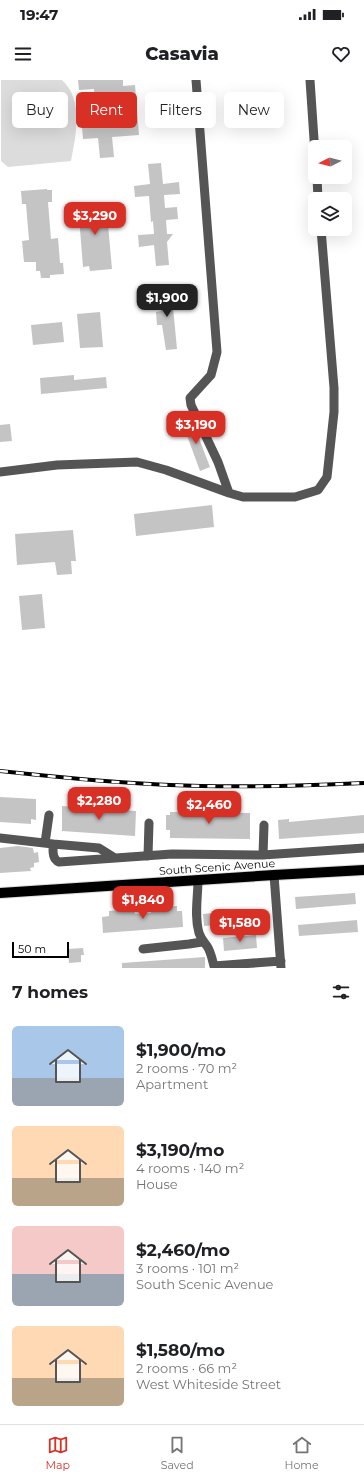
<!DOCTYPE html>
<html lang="en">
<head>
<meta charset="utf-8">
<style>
	:root { --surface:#fff; --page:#f2f2f2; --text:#202124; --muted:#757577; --line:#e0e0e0; --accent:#d93025 }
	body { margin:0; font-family:Montserrat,sans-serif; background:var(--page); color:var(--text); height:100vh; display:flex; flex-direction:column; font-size:15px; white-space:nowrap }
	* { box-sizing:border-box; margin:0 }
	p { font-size:13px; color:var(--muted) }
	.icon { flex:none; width:22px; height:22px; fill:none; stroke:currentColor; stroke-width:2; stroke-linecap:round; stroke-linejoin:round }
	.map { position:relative; height:888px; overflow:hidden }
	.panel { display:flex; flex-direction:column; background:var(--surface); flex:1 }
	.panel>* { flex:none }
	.top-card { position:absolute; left:12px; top:12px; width:340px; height:36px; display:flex; gap:8px }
	.needle { width:26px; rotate:264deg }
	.controls { position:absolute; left:308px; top:60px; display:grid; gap:8px }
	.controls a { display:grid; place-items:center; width:44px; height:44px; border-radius:6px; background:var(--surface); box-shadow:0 4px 16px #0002; font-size:20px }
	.scale { position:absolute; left:12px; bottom:10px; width:57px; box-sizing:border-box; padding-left:4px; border:2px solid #000; border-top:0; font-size:11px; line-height:14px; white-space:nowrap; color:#000; -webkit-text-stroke:3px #fff; paint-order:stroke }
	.price { position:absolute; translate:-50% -34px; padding:0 9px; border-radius:8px; background:var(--accent); color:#fff; font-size:13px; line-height:26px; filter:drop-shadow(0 1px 2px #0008) }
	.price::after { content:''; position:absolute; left:50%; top:24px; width:12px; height:9px; margin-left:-6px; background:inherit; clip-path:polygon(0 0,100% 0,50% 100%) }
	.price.selected { background:#222; color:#fff }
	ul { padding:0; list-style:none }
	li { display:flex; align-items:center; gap:12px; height:100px; padding:0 12px }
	li span { display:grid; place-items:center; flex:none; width:112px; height:80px; border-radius:6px; color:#555 }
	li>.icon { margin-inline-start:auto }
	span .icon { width:48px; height:48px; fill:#fffc; stroke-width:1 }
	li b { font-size:17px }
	h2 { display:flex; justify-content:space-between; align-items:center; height:48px; padding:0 12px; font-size:17px }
	.tag { padding:0 14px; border-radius:6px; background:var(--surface); box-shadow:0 4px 16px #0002; font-size:14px; line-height:36px }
	.tag.selected { background:var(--accent); color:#fff }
	.status { display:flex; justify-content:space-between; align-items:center; height:28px; padding:0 20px; background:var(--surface); direction:ltr }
	.status svg { height:11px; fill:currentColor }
	header { display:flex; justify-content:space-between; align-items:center; height:52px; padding:0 12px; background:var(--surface); font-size:18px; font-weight:800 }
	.tabs { display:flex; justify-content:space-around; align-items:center; height:56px; border-top:1px solid var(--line); background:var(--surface); font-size:11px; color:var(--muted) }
	.tabs a { display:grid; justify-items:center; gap:2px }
	.tabs .selected { color:var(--accent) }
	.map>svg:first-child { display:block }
</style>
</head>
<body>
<div class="status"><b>19:47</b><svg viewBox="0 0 49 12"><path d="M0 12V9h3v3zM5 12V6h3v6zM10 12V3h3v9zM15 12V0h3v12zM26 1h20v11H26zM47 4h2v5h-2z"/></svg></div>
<header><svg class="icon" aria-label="menu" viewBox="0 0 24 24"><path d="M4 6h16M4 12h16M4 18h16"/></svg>Casavia<svg class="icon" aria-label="heart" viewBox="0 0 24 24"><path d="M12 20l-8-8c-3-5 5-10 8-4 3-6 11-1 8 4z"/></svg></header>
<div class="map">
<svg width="364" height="888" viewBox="0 0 364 888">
	<rect width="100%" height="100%" fill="#fff"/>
	<path fill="#dcdcdc" d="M1 0H62C84 20 76 55 71 81L8 87 1 81Z"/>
	<path fill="#c4c4c4" d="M78 0H123V6L135 5 139 55 112 57 114 77 100 78 98 58 83 59 82 47 97 46 96 34H93L92 21H95L94 9 79 10Z
		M161 83 163 104 179 102 180 114 164 115 165 128 177 127 178 139 166 140 167 154H173L167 162 169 185 156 186 154 165 139 167 138 155 154 154 153 141 151 142 149 116 135 117 134 106 150 104 148 84Z
		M47 109V110H52V122H48L51 159 58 158 60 183H63L64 194 50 195V198H41L40 191H36V182H24L22 161 29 160 26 124H22L21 111Z
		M106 122 112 189 90 191 89 186 83 187 78 124Z
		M171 206 177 269 166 270 162 245H157L156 232 161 231 159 207Z
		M100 232 103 267 80 268 77 234Z
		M62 242 64 262 33 265 31 245Z
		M74 295V300L106 297 107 308 41 314 40 298Z
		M191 338 210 387 200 391 182 342Z
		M10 344 12 361 0 362V345Z
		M212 425 214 447 136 456 134 434Z
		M73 450 76 481H71L72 494 57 495 55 482 17 485 15 454Z
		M42 514 45 548 22 550 19 516Z
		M0 717 36 719V740L31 739V744L0 742Z
		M62 726 136 731 135 756 62 751Z
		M170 732 250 733V759L170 758V750H166V735H170Z
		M364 735V753L279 759 278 740 289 739V742Z
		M18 766 33 768 34 773 38 772 39 782 34 783V787L30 788 31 791 0 793V768Z
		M355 813 356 824 296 829 295 817Z
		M177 826V831H182L183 847 103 853 102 837 109 836V831L134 829 135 834 151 833V828Z
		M258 829 259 838H256V842L204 846 203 834Z
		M357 840 358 852 299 856 298 845Z
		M256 855 257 868 224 871 223 858Z
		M83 868 84 875H81V882L69 883 68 869Z
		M205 877V888H122V883Z"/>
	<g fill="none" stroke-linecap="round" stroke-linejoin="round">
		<defs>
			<path id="major" d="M0 813 274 795 364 790"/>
		</defs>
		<use href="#major" stroke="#dbdbdb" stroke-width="12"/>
		<path stroke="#555" stroke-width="9" d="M196 0 217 272 211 295 190 318 191 325 218 382 229 413
			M310 0 315 74
			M317 97 318 119
			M0 392 57 385 137 382 166 390 229 413 243 417H295L318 410 327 397 334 332V308L321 149
			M0 758 53 764C53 771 52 779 59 782L172 774 263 775 364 768
			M45 763 49 735
			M53 764 99 768 115 778
			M263 775 264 745
			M148 776 149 743
			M274 795 281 888
			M198 800C198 817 194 836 199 853 201 859 203 861 207 866 211 872 212 879 214 886L281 881
			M143 869 189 864 202 862"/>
		<use href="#major" stroke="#000" stroke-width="10"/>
		<defs>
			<path id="rail" d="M0 691C56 697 113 703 170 705 234 708 299 706 364 703"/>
		</defs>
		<use href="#rail" stroke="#000" stroke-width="4"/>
		<use href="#rail" stroke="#fff" stroke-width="2.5" stroke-dasharray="8" stroke-linecap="butt"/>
	</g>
	<g text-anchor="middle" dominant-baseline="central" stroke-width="4" stroke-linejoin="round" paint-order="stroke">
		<g font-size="11" fill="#000" stroke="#fff">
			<text transform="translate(217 787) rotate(-4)">South Scenic Avenue</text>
		</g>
	</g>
</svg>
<div class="controls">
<a><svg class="needle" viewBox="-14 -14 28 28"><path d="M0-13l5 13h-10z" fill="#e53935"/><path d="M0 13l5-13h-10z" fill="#757577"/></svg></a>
<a><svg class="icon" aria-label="layers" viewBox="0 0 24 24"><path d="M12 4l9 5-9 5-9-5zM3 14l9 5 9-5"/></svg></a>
</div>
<div class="scale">50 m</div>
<b class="price" style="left:95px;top:156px">$3,290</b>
<b class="price selected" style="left:167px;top:238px">$1,900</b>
<b class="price" style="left:196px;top:365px">$3,190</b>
<b class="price" style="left:99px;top:741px">$2,280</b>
<b class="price" style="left:209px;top:745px">$2,460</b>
<b class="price" style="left:143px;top:840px">$1,840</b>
<b class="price" style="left:240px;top:863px">$1,580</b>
<div class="top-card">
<a class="tag">Buy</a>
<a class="tag selected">Rent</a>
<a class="tag">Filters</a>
<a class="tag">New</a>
</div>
</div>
<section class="panel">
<h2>7 homes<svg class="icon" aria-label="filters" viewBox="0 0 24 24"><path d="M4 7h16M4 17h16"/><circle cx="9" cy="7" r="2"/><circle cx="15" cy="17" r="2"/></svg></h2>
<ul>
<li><span style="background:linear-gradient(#a9c7e8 65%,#9aa5b1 0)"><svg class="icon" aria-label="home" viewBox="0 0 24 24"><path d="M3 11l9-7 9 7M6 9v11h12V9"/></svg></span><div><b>$1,900/mo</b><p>2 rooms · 70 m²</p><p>Apartment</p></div></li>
<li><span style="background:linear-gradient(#ffd9b3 65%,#b9a48a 0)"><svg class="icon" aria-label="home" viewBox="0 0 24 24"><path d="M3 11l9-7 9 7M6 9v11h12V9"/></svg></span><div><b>$3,190/mo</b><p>4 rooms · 140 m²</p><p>House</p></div></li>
<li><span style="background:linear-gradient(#f6c9c9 60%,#9aa5b1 0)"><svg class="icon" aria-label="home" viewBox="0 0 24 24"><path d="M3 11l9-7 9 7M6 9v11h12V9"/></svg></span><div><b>$2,460/mo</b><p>3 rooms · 101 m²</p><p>South Scenic Avenue</p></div></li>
<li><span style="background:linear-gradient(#ffd9b3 65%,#b9a48a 0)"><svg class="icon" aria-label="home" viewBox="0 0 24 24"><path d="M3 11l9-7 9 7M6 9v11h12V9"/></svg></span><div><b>$1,580/mo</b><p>2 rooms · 66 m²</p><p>West Whiteside Street</p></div></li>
</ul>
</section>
<nav class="tabs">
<a class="selected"><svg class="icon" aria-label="map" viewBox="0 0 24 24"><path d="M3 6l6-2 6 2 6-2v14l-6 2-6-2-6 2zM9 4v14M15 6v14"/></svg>Map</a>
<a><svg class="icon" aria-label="saved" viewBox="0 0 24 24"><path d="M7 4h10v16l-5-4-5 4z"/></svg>Saved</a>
<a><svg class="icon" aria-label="home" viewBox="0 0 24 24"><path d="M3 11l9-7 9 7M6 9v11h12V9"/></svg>Home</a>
</nav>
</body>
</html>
